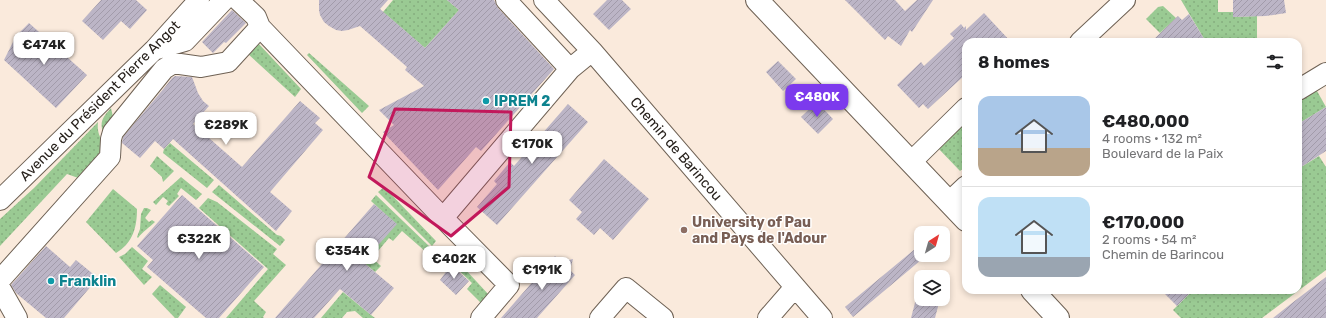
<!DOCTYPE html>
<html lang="en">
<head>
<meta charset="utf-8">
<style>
	:root { --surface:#fff; --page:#f6f6f6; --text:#202124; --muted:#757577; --line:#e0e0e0; --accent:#7c3aed }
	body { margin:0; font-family:Rubik,sans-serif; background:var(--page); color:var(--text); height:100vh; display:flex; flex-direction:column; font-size:15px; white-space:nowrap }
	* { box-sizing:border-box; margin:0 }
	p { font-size:13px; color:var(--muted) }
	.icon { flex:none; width:22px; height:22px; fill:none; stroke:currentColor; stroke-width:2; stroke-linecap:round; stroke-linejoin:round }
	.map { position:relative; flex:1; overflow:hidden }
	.sheet { position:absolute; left:962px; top:38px; width:340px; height:256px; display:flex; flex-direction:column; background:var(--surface); border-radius:12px; box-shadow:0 2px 6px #0003 }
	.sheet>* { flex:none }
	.needle { width:26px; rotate:37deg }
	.buttons { position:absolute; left:914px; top:226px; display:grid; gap:8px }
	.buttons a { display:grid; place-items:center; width:36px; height:36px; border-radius:8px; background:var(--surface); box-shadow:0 2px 6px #0003; font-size:20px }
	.price { position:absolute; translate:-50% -34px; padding:0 9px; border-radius:8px; background:#fff; color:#222; font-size:13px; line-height:26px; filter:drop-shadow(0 1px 2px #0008) }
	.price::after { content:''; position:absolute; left:50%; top:24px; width:12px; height:9px; margin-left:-6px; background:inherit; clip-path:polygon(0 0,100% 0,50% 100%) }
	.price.on { background:var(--accent); color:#fff }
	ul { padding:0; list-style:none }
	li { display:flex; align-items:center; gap:12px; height:100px; padding:0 16px }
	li+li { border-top:1px solid var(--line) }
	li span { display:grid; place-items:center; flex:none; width:112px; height:80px; border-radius:12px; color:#555 }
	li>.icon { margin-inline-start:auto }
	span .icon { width:48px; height:48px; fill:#fffc; stroke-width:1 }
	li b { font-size:17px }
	h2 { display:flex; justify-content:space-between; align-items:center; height:48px; padding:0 16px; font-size:17px }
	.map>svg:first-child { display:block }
</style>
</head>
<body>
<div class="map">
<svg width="1326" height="318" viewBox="0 0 1326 318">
	<defs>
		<pattern id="green-dots" width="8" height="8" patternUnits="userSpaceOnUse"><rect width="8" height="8" fill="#9aca93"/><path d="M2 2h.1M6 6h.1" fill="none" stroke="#85ad7e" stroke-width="1.8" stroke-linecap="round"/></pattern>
		<pattern id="building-hatch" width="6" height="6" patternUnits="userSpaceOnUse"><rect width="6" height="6" fill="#bcb5c6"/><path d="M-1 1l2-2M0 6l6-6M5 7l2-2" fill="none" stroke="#a29baa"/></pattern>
	</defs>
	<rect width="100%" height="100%" fill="#faeadc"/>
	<path fill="url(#green-dots)" d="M393 0H447L459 10 425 48 383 12Z
		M1181 0H1218V12H1233L1234 17 1257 16V38L1259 42H1206Z
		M1163 6 1176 18 1160 33 1146 19 1158 7Z
		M257 42 301 89 295 97 247 53Z
		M309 53 369 106 362 113 307 55Z
		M1326 77V85L1317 91 1326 107 1298 124V95Z
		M111 108 115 126 104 136C99 122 102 118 111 108Z
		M966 118V166L960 171 936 146Z
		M98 122C97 131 99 136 104 144L95 161 81 179 67 174 0 246V219L34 188Z
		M170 143 214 180 207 188 163 153 164 149Z
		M157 156 174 171 163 182 162 177 150 166Z
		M1319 156 1326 167V270L1262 318H1181L1173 310 1193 290H1298V169Z
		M181 177 202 194 196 200 181 188 177 194 179 196 169 206 166 204 168 201 163 197 156 205 153 202Z
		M219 185 277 235 281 236 285 240 280 246 212 192Z
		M384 187 436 241 432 246 378 192Z
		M113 189 137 209C137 227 133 243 116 253L86 222Z
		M376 195 430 247 426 252 402 231 393 241 389 238 372 258 381 266 375 272 363 262 396 224 371 201Z
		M208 198 217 202 277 249 273 254 286 265 254 301 266 312 263 317 264 318H226L268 269 199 208Z
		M144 208H147L151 210 145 218 149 222 152 220 155 222C149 228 143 231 138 238L137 237 140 229 141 214Z
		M132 247 148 261 142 269 152 277 144 285 119 257 125 254Z
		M451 254 489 295 482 304 467 289 472 283 447 259Z
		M160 285 186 307 178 318H175L152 294Z
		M343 292 371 315 375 318H363L355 311 347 312 342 318H321Z"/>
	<path fill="url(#building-hatch)" d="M101 0H136L147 10 130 29 121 21 103 40 82 21Z
		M319 0H388L380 9 425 48 459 10 447 0H494L498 8 554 69 481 151 476 147 438 190 383 132 394 125 379 110 424 86 405 70 407 67 360 26 348 30 342 31 336 30 329 26 324 22 320 15 319 10Z
		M607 0H622L631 9 609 30 593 14Z
		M845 0H895L905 11 917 0H933L912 32 910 30 901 46 888 36 885 40Z
		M1233 0H1284L1286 13 1266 16 1233 17Z
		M232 10 246 23 226 43 224 42 213 53 202 42Z
		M984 13 1011 42H966V74L928 109 923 104 919 108 897 85 921 62 924 66 954 38 950 34 961 24 964 28 966 26V30Z
		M1189 14 1206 42H1151L1178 16 1182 20Z
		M29 23 87 75 56 108 4 60 16 36Z
		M778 61 796 79 783 91 766 72Z
		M175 76 192 77 198 93 203 101 209 106 193 124 242 167 300 101 320 118 315 123 323 130 270 192 292 211 276 231 173 139 164 149 155 141 140 158 122 143 123 137 165 87 172 78Z
		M817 102 833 119 818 134 801 117Z
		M568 104 588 122 497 225 477 207 497 184 494 181 510 162 514 166Z
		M1326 107V151L1298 169V124Z
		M604 159 649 199 613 240 600 228 594 235 576 219 582 212 569 200Z
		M182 195 264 267 219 318H206L147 267 153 260 137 246Z
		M374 204 397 224 363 262 394 288 371 315 340 289 314 318H275Z
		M921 244V255H927L853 317 845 307Z
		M46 246 70 267 76 260 98 278 64 318H46L16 293 11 285Z
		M555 256 561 262 573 259 570 270 575 275 537 318H501Z
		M451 265 469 281 456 295 440 280Z
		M1326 277V318H1273L1292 303Z
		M1161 290H1193L1177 306Z
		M916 299H940L935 318H911Z"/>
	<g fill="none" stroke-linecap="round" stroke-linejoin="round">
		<defs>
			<path id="minor" d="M238 0 256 17 260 27 443 218 509 285 481 318
				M506 0 570 69
				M544 0 592 51 822 318
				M1080 42 1125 0
				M154 50 185 41 224 0
				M1298 90 1326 73
				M911 162 966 108
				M0 200 154 50 199 0
				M949 202 966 186
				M443 218 570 69 592 51
				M0 280 110 157 111 139 113 132 164 69 172 64H180L201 67 228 62 260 27
				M0 288 17 318
				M600 318 626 288 663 318
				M768 318 795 287"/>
			<path id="major" d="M757 0 966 220
				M1032 290 1058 318"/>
		</defs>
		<use href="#minor" stroke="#6e6154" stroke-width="22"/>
		<use href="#major" stroke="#6e6154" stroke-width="24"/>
		<use href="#minor" stroke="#fff" stroke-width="20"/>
		<use href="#major" stroke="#fff" stroke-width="22"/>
	</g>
	<path fill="#c2185b" fill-opacity="0.2" stroke="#c2185b" stroke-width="3" stroke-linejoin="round" d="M395 109 511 112 509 187 451 236 369 177Z"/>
	<g fill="#0f9aa8" stroke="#fff" stroke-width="1.5">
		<circle cx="486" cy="101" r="4"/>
		<circle cx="51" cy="281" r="4"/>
	</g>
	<circle fill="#8d6e63" stroke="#fff" stroke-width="1.5" cx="684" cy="230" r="4"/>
	<g text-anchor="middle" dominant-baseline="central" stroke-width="3" stroke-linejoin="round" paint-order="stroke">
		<g font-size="14" fill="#27211c" stroke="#fff">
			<text transform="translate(100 101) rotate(-45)">Avenue du Président Pierre Angot</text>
			<text transform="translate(676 149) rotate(49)">Chemin de Barincou</text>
		</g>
		<g font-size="14" font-weight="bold" fill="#0d838f" stroke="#fff" text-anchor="start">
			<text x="494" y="101">IPREM 2</text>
			<text x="59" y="281">Franklin</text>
		</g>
		<g font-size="14" font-weight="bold" fill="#785e54" stroke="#fff" text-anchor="start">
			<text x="692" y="222">University of Pau<tspan x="692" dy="16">and Pays de l'Adour</tspan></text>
		</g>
	</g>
</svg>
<div class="buttons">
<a><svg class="needle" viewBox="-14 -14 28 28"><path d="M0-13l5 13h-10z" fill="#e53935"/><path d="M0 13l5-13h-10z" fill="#757577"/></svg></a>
<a><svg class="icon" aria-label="layers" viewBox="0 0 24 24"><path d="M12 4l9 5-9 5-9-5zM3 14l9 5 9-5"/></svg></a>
</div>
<b class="price" style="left:44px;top:66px">€474K</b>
<b class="price on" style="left:817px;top:118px">€480K</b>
<b class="price" style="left:226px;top:146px">€289K</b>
<b class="price" style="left:532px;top:165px">€170K</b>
<b class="price" style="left:199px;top:260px">€322K</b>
<b class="price" style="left:347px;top:272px">€354K</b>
<b class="price" style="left:454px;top:280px">€402K</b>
<b class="price" style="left:542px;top:291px">€191K</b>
<section class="sheet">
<h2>8 homes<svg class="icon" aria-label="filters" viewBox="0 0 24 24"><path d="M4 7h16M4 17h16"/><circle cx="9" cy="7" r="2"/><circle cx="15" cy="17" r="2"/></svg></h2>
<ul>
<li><span style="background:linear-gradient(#a9c7e8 65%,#b9a48a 0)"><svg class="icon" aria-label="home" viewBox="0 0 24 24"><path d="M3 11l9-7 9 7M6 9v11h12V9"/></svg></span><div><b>€480,000</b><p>4 rooms · 132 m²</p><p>Boulevard de la Paix</p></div></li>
<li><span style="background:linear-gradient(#bfe0f5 75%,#9aa5b1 0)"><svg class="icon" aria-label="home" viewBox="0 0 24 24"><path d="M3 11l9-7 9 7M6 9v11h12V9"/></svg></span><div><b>€170,000</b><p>2 rooms · 54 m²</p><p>Chemin de Barincou</p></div></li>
</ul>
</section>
</div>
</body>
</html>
